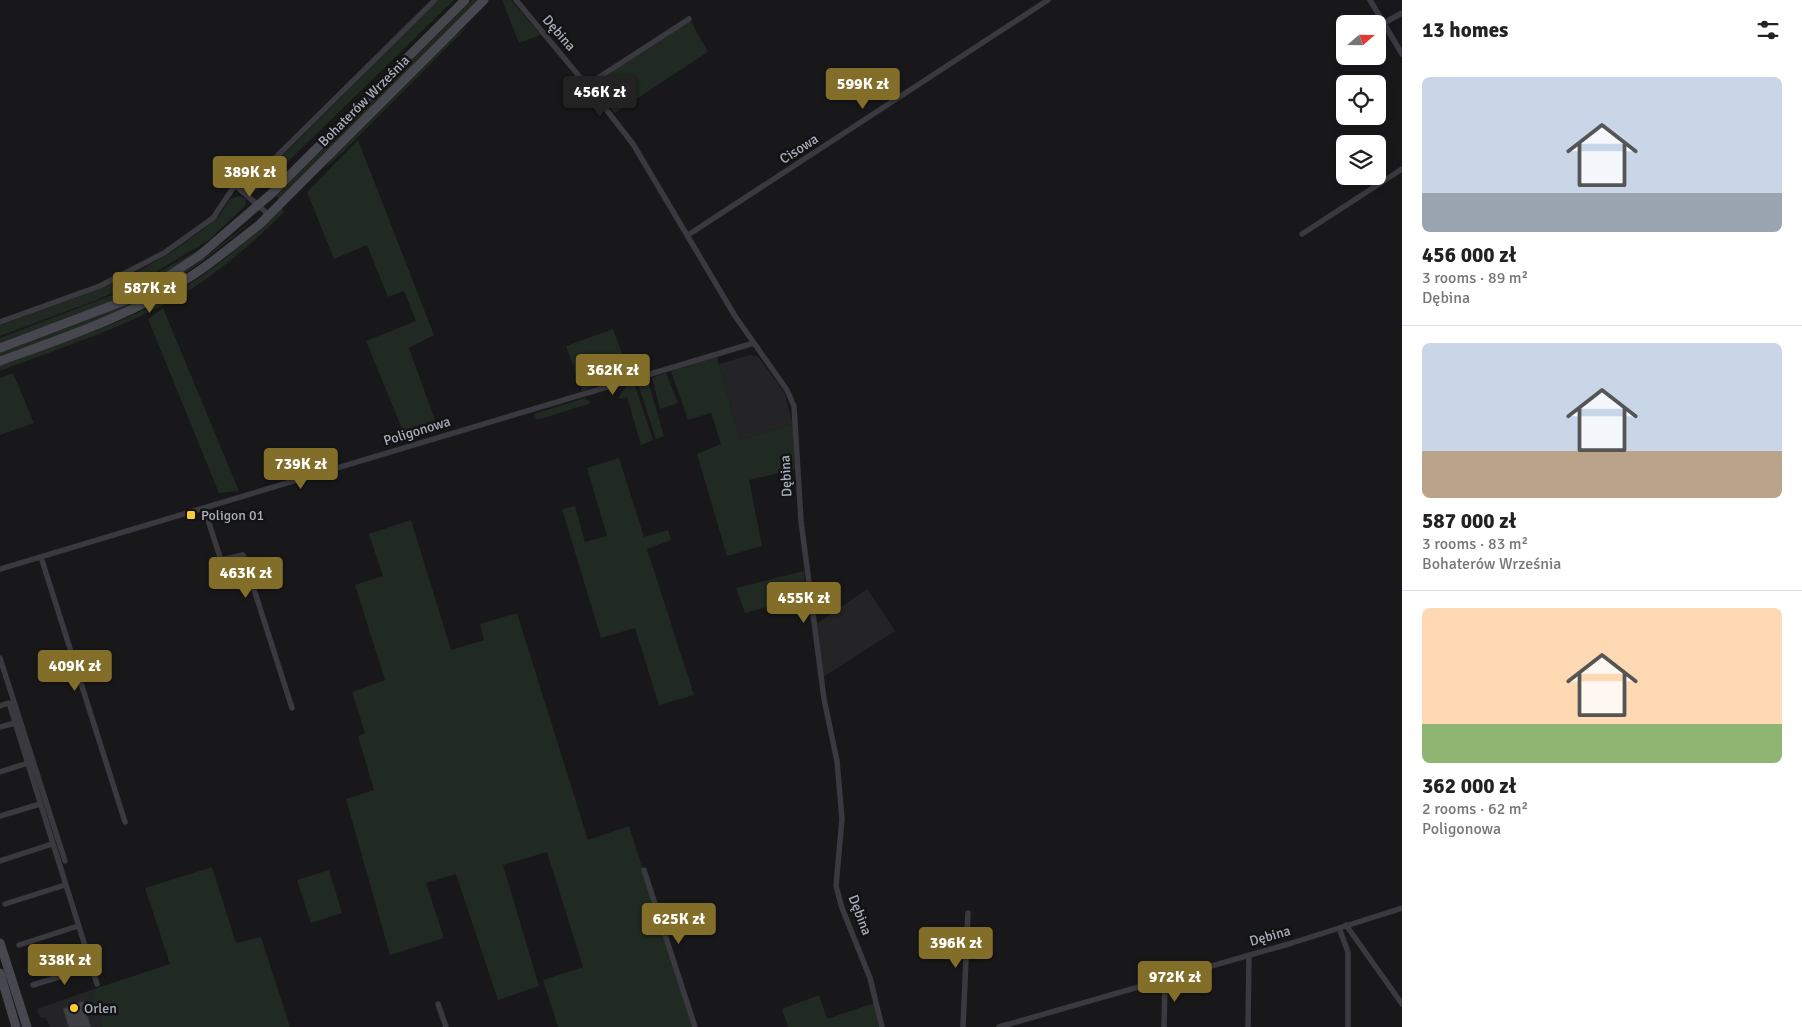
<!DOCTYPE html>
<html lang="en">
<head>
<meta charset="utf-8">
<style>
	:root { --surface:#fff; --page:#f6f6f6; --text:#222; --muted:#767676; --line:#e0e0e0; --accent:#836e29 }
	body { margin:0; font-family:Signika,sans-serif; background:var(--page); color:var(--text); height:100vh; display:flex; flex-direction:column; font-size:19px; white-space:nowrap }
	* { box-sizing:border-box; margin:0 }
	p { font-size:16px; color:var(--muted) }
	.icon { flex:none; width:28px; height:28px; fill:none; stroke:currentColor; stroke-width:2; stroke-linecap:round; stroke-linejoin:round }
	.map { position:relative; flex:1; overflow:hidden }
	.details { display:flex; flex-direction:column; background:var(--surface); width:400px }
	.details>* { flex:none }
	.needle { width:32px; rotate:70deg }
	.controls { position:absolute; left:1336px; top:15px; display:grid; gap:10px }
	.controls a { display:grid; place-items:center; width:50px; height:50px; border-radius:8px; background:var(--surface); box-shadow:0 2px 8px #0003; font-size:25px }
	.price { position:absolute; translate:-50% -42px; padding:0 11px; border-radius:5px; background:var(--accent); color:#fff; font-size:16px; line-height:32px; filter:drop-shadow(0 1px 2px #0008) }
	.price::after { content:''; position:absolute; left:50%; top:30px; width:15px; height:11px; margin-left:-8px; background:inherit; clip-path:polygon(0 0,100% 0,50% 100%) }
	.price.on { background:#222; color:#fff }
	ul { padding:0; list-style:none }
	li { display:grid; align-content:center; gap:10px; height:265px; padding:0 20px }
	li+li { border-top:1px solid var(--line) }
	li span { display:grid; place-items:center; height:155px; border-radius:8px; color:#555 }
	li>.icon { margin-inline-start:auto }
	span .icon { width:90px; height:90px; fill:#fffc; stroke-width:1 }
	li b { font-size:21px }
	h2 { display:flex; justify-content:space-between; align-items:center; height:60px; padding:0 20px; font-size:21px }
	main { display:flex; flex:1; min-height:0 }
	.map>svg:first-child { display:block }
</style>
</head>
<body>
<main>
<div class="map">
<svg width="1402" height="1027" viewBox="0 0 1402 1027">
	<rect width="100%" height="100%" fill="#18181a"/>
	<path fill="#242427" d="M750 355 758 357 784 392 793 424 740 440 719 364Z
		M867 589 895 631 823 677 815 625Z
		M91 990 102 1027H50L46 1018 40 1017 37 1009Z"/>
	<path fill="#202922" d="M439 0H454L265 184 253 193 247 190 249 179 271 167Z
		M472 0H478L279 200 276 196Z
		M502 0H511L541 35 519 43Z
		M690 20 708 52 615 113 595 90 597 82Z
		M468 26 341 154 326 167 331 159 455 35Z
		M358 140 434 335 409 348 439 431 407 441 366 341 416 321 404 291 388 297 367 245 334 259 307 192Z
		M239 196 246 199 245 206 209 240 149 276 97 300 0 336V325L100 289 133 274 167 255 205 228 220 215 230 199Z
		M282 208 284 212C256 240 226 266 193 288 134 325 65 346 0 371V365C55 345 114 327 165 299 209 274 246 243 282 208Z
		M254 219C212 257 164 291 112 315 76 332 37 343 0 357V352L141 297 195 265Z
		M202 248 196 254 154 281 125 296 0 344V338L128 289Z
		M163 308 239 491 219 493 148 319Z
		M613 329 626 364 636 361 640 374 624 378 611 369 608 374 606 372 601 376 603 378 591 388 582 391 566 346Z
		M717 357 740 440 793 424 795 469 749 480 762 546 727 556 697 454 721 444 711 413 688 420 671 371Z
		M13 373 34 423 0 435V378Z
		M666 373 678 403 660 409 652 378Z
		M648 381 664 436 656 439 638 384Z
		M634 383 653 440 641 445 627 397 619 399V397L626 386Z
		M585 398 591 403 541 419H536L534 414Z
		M619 458 644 537 668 530 671 540 647 549 694 695 659 705 635 628 601 638 562 509 575 506 585 542 607 536 587 468Z
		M411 520 451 650 484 640 480 624 517 613 588 840 629 826 693 1027H558L543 980 583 967 547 852 503 865 539 986 498 1000 456 874 426 883 444 938 390 955 346 799 374 790 358 736 365 733 352 692 385 680 355 585 383 576 369 534Z
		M804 571 806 596 745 613 736 588Z
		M212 867 236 943 261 937 290 1027H102L91 990 170 964 145 888Z
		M329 870 342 913 311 923 297 880Z
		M819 995 827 1019 874 1003 879 1027H788L782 1009Z"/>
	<path fill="#3f4044" stroke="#323236" d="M83 1001 91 1027H69L63 1009Z"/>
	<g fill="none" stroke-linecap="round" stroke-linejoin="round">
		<path stroke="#39393f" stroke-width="5.5" d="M516 0 598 99 633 144 735 316 787 390 794 406 801 521 824 699 837 761 842 819 836 886 842 908 870 978 882 1027
			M1370 0 1402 54
			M1384 23 1402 13
			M587 85 689 19
			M235 185 269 215
			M1302 234 1402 169
			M688 235 1048 0
			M0 322 100 286 164 253 213 218 235 185 244 176 270 163 435 0
			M204 508 221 560 243 555 292 708
			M41 557 125 822
			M0 569 754 343
			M0 658 65 861
			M0 706 9 703 97 984
			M0 727 15 723
			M0 772 28 763
			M0 816 40 804
			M0 861 52 844
			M644 870 695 1027
			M5 904 65 885
			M1346 925 1402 1004
			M1339 928 1348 952V1027
			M19 945 78 926
			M33 985 91 967
			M438 1004 446 1027
			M963 1027 968 913
			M999 1027 1292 943 1402 908
			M1164 1027 1165 979
			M1248 1027 1249 955"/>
		<path stroke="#47484f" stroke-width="9" d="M0 348 124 301 158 283 199 256 271 194 465 0
			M0 361C66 337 133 315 193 275 216 260 238 241 260 224L484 0
			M0 943 27 1027
			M0 973 16 1027"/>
	</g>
	<g fill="#f9cc31" stroke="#131315" stroke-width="2">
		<rect x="186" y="510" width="10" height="10" rx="2.5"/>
		<circle cx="74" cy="1008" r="5"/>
	</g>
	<g text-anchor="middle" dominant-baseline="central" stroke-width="5" stroke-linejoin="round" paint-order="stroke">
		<g font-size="14" fill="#aaadba" stroke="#131315">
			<text transform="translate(559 33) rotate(49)">Dębina</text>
			<text transform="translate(364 101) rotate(-45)">Bohaterów Września</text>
			<text transform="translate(799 149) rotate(-33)">Cisowa</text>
			<text transform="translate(417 431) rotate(-17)">Poligonowa</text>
			<text transform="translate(786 476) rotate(-93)">Dębina</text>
			<text transform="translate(860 915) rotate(69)">Dębina</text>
			<text transform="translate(1270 936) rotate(-16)">Dębina</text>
		</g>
		<g font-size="14" fill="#aaadba" stroke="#131315" text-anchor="start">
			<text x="201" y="515">Poligon 01</text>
			<text x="84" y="1008">Orlen</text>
		</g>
	</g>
</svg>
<div class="controls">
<a><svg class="needle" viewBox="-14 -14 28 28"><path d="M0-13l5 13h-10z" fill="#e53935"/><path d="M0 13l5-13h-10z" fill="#767676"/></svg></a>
<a><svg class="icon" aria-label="locate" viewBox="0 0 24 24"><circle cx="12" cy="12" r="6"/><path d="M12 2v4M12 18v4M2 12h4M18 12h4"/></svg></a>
<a><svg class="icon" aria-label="layers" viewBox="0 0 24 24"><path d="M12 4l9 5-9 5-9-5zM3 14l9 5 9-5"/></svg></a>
</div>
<b class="price" style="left:863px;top:110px">599K zł</b>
<b class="price on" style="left:600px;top:118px">456K zł</b>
<b class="price" style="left:250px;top:198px">389K zł</b>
<b class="price" style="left:150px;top:314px">587K zł</b>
<b class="price" style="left:613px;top:396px">362K zł</b>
<b class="price" style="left:301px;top:490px">739K zł</b>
<b class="price" style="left:246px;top:599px">463K zł</b>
<b class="price" style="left:804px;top:624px">455K zł</b>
<b class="price" style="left:75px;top:692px">409K zł</b>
<b class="price" style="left:679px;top:945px">625K zł</b>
<b class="price" style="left:956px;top:969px">396K zł</b>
<b class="price" style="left:65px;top:986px">338K zł</b>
<b class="price" style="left:1175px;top:1003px">972K zł</b>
</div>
<section class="details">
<h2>13 homes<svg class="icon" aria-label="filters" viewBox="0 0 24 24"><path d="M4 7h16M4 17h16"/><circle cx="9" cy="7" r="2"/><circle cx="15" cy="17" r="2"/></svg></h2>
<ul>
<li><span style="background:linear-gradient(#c9d6e8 75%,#9aa5b1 0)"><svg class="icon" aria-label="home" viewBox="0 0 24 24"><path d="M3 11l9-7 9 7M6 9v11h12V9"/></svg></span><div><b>456 000 zł</b><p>3 rooms · 89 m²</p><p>Dębina</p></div></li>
<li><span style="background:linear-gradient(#c9d6e8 70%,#b9a48a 0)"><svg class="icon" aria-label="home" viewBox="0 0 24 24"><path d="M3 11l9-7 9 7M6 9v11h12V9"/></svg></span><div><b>587 000 zł</b><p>3 rooms · 83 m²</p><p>Bohaterów Września</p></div></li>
<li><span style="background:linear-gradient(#ffd9b3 75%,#8fb573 0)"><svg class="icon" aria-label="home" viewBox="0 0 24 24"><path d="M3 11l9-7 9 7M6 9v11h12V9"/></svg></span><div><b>362 000 zł</b><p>2 rooms · 62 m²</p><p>Poligonowa</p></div></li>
</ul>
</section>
</main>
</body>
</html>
